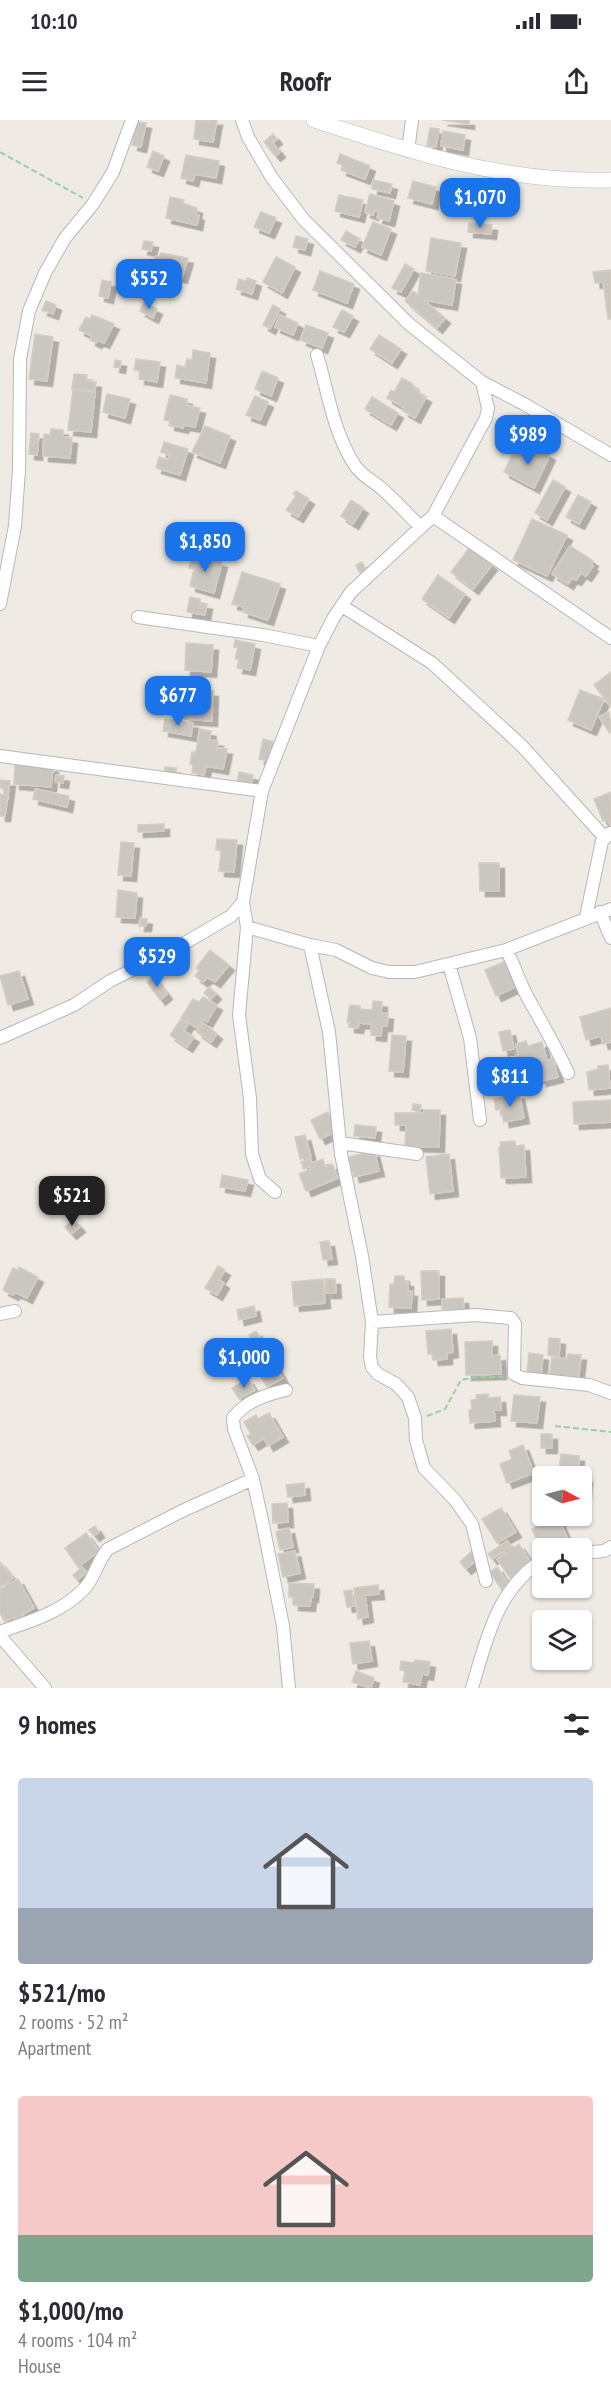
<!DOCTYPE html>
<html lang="en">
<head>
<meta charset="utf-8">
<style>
	:root { --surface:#fff; --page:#f2f2f3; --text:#2b2b33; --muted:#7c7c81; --accent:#1a73e8 }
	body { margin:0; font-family:"PT Sans Narrow",sans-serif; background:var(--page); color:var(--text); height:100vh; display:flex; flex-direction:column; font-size:22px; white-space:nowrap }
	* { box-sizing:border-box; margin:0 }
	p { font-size:20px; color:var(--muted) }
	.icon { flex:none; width:33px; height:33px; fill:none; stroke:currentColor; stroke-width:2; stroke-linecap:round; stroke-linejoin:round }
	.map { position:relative; height:1568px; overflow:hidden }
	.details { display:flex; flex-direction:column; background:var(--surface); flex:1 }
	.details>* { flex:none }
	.needle { width:39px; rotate:97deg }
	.tools { position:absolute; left:532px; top:1346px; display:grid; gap:12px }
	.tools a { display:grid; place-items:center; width:60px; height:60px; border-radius:6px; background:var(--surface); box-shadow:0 2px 4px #0004; font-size:30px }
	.price { position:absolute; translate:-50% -51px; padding:0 14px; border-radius:12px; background:var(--accent); color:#fff; font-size:20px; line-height:39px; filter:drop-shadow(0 2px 3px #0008) }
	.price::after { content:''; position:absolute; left:50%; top:36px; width:18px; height:14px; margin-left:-9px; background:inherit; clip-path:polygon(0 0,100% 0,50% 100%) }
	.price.active { background:#222; color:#fff }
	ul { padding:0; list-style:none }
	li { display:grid; align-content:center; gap:12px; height:318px; padding:0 18px }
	li span { display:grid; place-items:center; height:186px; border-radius:6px; color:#555 }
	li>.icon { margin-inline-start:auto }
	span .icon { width:108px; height:108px; fill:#fffc; stroke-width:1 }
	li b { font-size:26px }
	h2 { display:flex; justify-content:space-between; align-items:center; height:72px; padding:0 18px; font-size:26px }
	.status { display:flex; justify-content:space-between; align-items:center; height:42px; padding:0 30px; background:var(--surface); direction:ltr }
	.status svg { height:16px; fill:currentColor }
	header { display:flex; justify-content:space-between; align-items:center; height:78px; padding:0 18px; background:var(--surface); font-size:27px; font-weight:800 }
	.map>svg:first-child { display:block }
</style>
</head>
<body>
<div class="status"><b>10:10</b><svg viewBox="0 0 49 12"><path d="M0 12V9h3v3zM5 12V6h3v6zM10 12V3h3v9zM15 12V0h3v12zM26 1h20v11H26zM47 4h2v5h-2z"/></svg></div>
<header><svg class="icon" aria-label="menu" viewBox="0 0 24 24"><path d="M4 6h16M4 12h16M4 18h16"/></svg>Roofr<svg class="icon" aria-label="share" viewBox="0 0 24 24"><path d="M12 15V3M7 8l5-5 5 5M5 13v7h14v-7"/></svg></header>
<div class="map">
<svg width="611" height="1568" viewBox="0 0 611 1568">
	<defs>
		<filter id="shadow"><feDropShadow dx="5.5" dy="5.5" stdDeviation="0" flood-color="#0004"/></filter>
	</defs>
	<rect width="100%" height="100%" fill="#efebe4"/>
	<path fill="#cac6c0" stroke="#d5ccc2" stroke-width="1.5" filter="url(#shadow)" d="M196 0H217L213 22 194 19Z
		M442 0H469V4Z
		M137 2 146 3 141 27 132 25Z
		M430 8 439 9 436 27 427 26Z
		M443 11 465 15 463 30 441 26Z
		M273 14 277 19 272 22 280 32 275 36 264 22Z
		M153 31 164 36 158 51 147 47Z
		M340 34 370 46 365 59 341 50 343 45 337 43Z
		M186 35 219 41 216 58 195 54 193 61 181 58Z
		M373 60 392 64 390 73 372 69Z
		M413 61 436 67 432 84 408 78Z
		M370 74 394 81 389 101 377 98 379 92 374 90 373 95 365 92Z
		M339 75 363 80 359 97 335 91Z
		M170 77 184 80 183 84 197 88 196 94 199 95 197 105 166 98Z
		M261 92 276 98 269 113 254 107Z
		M373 102 391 109 381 135 362 127Z
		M469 103 492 105 491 114 468 112Z
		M346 111 360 119 355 127 341 120Z
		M296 116 308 119 305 130 293 127Z
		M431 118 461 123 455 156 426 151Z
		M144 121 153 122 151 131 142 129Z
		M161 133 188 138 182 158 151 149 156 136 159 137Z
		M276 137 295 147 282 173 263 162Z
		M405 144 414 149 401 172 392 168Z
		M611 150V199H608L603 162 595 163 593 152Z
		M320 151 354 164 347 183 313 170Z
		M421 153 456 159 452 185 424 180 445 198 437 208 405 181 413 171 418 175Z
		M247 158 256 161 252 174 236 169 239 159 246 161Z
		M102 160 111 162 108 178 99 176Z
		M46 181 56 185 53 194 42 190Z
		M144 183 157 189 153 198 140 191Z
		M273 185 280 189 270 209 263 205Z
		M342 190 353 196 344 212 333 207Z
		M92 195 114 204 104 223 98 220 96 223 90 220 92 216 79 210 86 197 90 199Z
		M280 195 298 203 293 215 275 207Z
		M306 205 328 213 322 228 301 220Z
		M35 214 53 217 47 261 29 259Z
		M379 215 401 229 392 243 370 229Z
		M193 230 210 233 206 263 175 258 177 245 185 247 187 239 192 240Z
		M136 239 160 242 157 262 139 259 140 251 134 250Z
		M115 240 121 241 120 248 114 247Z
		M262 251 278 258 271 276 255 269Z
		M74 254 87 255 86 261 96 262 95 271 72 269Z
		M402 258 413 264 412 267 420 271 419 273 426 277 415 298 403 291 405 288 387 278 391 270 394 272Z
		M73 270 95 272 91 312 68 310Z
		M107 274 130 279 125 298 103 292Z
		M170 275 187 279 186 285 200 288 195 307 184 305 183 308 169 305 170 301 164 300Z
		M255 276 268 282 260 300 246 295Z
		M372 277 398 293 391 305 365 289Z
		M205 306 230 316 220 343 192 332Z
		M51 309 63 310V317L72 318 70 338 43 336 44 314 50 315Z
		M31 313 39 314 37 335 29 334Z
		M164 322 188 329 180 355 156 348 159 337 168 340 170 335 161 332Z
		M530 324 550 335 534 368 504 352 514 331 524 336Z
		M553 360 565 367 547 400 535 393Z
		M296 371 309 379 298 397 286 390 296 376 293 374Z
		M578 375 591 382 579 404 566 397Z
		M351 380 363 388 353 404 341 396Z
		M532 399 567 415 547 456 513 440Z
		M570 426 593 441 591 444 593 446 586 456 581 453 576 460 572 458 568 464 552 454Z
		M469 428 492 445 473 469 451 452Z
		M193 434 222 442 214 473 190 466 194 449 189 448Z
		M362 442 366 450 360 453 356 445Z
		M242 452 280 464 268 500 243 492 244 487 232 484Z
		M438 455 465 474 449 498 422 479Z
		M190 477 200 479V483L207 484 205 495 187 492Z
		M235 520 255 524 250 550 237 548 239 540 235 539 238 527H234Z
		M186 523 213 525 211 552 185 550Z
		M611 552V587L594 565Z
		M580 570 604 579 591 610 568 600Z
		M206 571H213L212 601 184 599 185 572Z
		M609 592 611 611 609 612 599 597Z
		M165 599 193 603 191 616 163 611Z
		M200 609 211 611 209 620 218 621 217 628 227 629 223 649 206 646 204 655 192 653 193 645 190 644 192 632H196Z
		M263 619 274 622 270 641 259 639Z
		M15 644 53 647 51 667 14 664Z
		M165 647 176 648V657L164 656Z
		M239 652 253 655 251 666 237 663Z
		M56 655 64 656 63 663 55 662Z
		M0 660 10 661 5 696H0V674L4 675V669L0 668Z
		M35 669 69 676 67 687 33 679Z
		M611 672V707L607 699 603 701 594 679Z
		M164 704V711L138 712V705Z
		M217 719 237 720 234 752 219 751 221 731 216 730Z
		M121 722 134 723 131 756 118 755Z
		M479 743H499V771H480Z
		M118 770 137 773 135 798 116 797Z
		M140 798 147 799 146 806H139Z
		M210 830 229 845 215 862 207 857 203 862 195 856 199 850 196 848Z
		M506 841 517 866 496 876 485 850Z
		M19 851 28 879 8 885 0 856Z
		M154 857 167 874 160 880 147 862Z
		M209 867 216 874 211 879 204 873Z
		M203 877 217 885 207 902 203 899 197 908 181 898 193 879 199 882Z
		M373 881 382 882 381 893 388 894 387 906H382L381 916 371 915V904L359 903 358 908 349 907V902H347L350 885 360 886V889L372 890Z
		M611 888V922L603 924 601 916 586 920 580 897Z
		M181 899 188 904 184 911 194 917 187 927 170 915Z
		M203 903 217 914 211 922 197 912Z
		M510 910 514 929 503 931 499 912Z
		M392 915 406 916 403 952 389 951Z
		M526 921 528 926 542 922 547 941 553 939 558 957 541 961 540 957 523 961 516 935H518L516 924Z
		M513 937 517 963 506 965 501 939Z
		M608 945 610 968 589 970 587 952 598 949V946Z
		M519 974 524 998 504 1002 501 989 496 990 494 979Z
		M611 980V1002L574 1004 573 982Z
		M413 984 421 985 420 992 412 990Z
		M424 990H440L439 1027 405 1026 406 1005H395V993H424Z
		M328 992 337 1011 320 1019 311 1000Z
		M355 1005 376 1007 375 1018 354 1016Z
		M305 1015 311 1037 300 1039 295 1017Z
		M515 1021V1026L524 1025 526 1057 501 1058 499 1027H501L500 1022Z
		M374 1031 379 1051 354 1057 349 1037Z
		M449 1034 453 1071 430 1074 426 1037Z
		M310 1039 312 1043 323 1039 325 1047 332 1044 338 1058 306 1071 299 1054 311 1049 310 1046 304 1049 301 1042Z
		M222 1055 248 1060 245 1071 220 1067Z
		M74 1100 80 1107 71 1114 65 1107Z
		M329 1121 332 1139 323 1140 320 1122Z
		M218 1146 225 1150 219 1160 224 1163 217 1175 205 1168Z
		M19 1147 38 1157 27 1178 15 1172 13 1175 3 1170 13 1148 18 1150Z
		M421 1151H439V1179L422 1180Z
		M395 1156H404V1161H408V1171H412L411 1188 389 1187 390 1164H394Z
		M323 1159 325 1183 294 1186 292 1162Z
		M325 1159H335L336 1173H326Z
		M463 1178 464 1193 449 1194 448 1189H442V1179Z
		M254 1186 256 1196 239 1200 237 1190Z
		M451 1209 453 1232 447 1233V1239L433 1240 432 1234H428L426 1211Z
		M256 1211 264 1224 256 1229 249 1215Z
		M549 1218 560 1219 559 1236 548 1235Z
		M492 1221V1236L500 1235 501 1254 466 1255 465 1222Z
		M529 1233 543 1235 541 1256 527 1254Z
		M568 1234 581 1235 578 1261 549 1258 552 1237 567 1239Z
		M276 1246 283 1258 267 1267 260 1255Z
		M248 1259 255 1270 239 1279 232 1268Z
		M488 1274V1278L500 1277 501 1290H494L495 1301 470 1303 469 1290H472L471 1280 477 1279 476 1275Z
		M514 1275 540 1277 537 1303 511 1301Z
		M269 1293 283 1317 268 1326 264 1318 253 1325 247 1316 251 1314 244 1302 256 1295 258 1299Z
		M541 1314H552V1328H541Z
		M523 1325 534 1353 507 1363 500 1344 512 1339 509 1331Z
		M561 1334 579 1336 578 1353 559 1351Z
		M582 1357H587L585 1380H582Z
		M304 1363 305 1375 288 1377 286 1365Z
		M287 1383 288 1402 273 1403 272 1384Z
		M501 1388 516 1412 497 1423 482 1399Z
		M558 1397 568 1420 551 1428H543L542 1432 532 1409Z
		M95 1406 99 1412 94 1416 89 1410Z
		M289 1408 293 1427 280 1430 276 1412Z
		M86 1413 99 1431 78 1447 65 1428Z
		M507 1421 511 1426 492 1439 488 1434Z
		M519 1424 532 1444 510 1458 497 1439Z
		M473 1430 480 1437 466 1449 460 1442Z
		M295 1431 300 1453 283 1457 278 1434Z
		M0 1442 13 1458 0 1467Z
		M82 1447 86 1452 77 1460 73 1455Z
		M497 1447 510 1467 503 1472 490 1452Z
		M18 1459 34 1488 22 1495 25 1499 16 1504 13 1497 5 1502 0 1493V1469Z
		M289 1463 314 1464 313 1477H311L310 1486 293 1485V1477H289Z
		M378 1465 379 1474 365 1475 368 1497 358 1499 354 1468Z
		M352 1470 354 1486 347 1487 344 1471Z
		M572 1494 573 1500H557L556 1496Z
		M369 1521 372 1541 353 1544 350 1523Z
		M415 1540 430 1542 428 1555 422 1554 420 1565 403 1562 405 1551 400 1550 401 1541 415 1543Z
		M356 1551 374 1558 371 1568 352 1562Z"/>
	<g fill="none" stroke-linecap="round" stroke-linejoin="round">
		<defs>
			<path id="minor" d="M242 0 248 17 272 58 304 100 409 204 482 262 524 284 611 335
				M408 31 412 0
				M317 235C328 272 333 311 354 344 360 355 372 360 381 368 395 380 407 394 421 407
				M433 396 611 518
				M0 484 15 406 19 350 20 239 29 191 45 153 65 118 93 84 113 52 132 0
				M342 486 432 543 522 626 605 718
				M138 497 263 515 319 526
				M0 636 262 671
				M243 782 247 807 239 895 250 978 252 1034 260 1059 275 1072
				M600 792 611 818
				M586 797 602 721 610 713
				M247 807 310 825 336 830 372 848 389 852H415L506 830 611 789
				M310 825 329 912 341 1034 362 1136 372 1202 370 1237 372 1247 378 1254 396 1264 408 1277 415 1298 416 1320 424 1348 455 1380 472 1404 486 1461
				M506 830C515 845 519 862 528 878 542 903 556 927 568 953
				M449 844 470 918 480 1000
				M0 918 74 885 110 861 178 827 231 796 243 782 262 671 319 526 334 497 351 472 433 396 486 298 488 288 482 262
				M340 1023 417 1034
				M0 1194 15 1191
				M372 1202 476 1195 511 1198 515 1204 514 1254 522 1258 589 1265 611 1273
				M286 1270C265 1275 246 1281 233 1298L234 1309 253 1359 263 1405 283 1506 289 1568
				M582 1433 604 1431 611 1427
				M0 1512C30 1501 61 1493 84 1469 95 1458 97 1441 108 1429L182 1391 253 1359
				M0 1516 45 1568
				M472 1568C486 1521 497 1468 543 1440"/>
			<path id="tertiary" d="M314 0C413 33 506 63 611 60"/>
		</defs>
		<use href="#minor" stroke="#b4b8bc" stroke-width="14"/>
		<use href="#tertiary" stroke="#b4b8bc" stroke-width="16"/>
		<path stroke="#9acfa2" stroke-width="2" stroke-dasharray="6 3" stroke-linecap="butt" d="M0 32 83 78
			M427 1296 445 1289 461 1260 476 1257H503
			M555 1306 611 1312"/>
		<use href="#minor" stroke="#fff" stroke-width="12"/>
		<use href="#tertiary" stroke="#fff" stroke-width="15"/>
	</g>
</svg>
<div class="tools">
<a><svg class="needle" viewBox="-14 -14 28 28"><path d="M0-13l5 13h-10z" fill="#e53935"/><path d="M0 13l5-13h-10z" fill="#7c7c81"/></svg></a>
<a><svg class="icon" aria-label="locate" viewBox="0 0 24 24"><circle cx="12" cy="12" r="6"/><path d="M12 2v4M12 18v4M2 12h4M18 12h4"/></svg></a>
<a><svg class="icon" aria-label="layers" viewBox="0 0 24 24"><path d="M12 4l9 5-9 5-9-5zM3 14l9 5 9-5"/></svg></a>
</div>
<b class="price" style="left:480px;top:109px">$1,070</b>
<b class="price" style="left:149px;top:190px">$552</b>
<b class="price" style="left:528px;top:346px">$989</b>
<b class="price" style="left:205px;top:453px">$1,850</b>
<b class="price" style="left:178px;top:607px">$677</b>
<b class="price" style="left:157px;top:868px">$529</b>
<b class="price" style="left:510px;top:988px">$811</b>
<b class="price active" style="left:72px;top:1107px">$521</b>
<b class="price" style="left:244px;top:1269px">$1,000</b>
</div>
<section class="details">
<h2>9 homes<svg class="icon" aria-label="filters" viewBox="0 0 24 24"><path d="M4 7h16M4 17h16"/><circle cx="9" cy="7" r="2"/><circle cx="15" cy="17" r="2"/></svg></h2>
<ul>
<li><span style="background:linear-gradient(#c9d6e8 70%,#9aa5b1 0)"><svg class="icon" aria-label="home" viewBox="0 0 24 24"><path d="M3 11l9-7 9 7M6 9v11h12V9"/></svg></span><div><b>$521/mo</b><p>2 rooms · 52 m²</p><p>Apartment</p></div></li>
<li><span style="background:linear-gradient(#f6c9c9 75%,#7fa58c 0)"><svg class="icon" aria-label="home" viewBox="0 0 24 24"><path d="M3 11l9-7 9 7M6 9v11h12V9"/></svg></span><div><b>$1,000/mo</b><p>4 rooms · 104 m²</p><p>House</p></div></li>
</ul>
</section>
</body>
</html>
